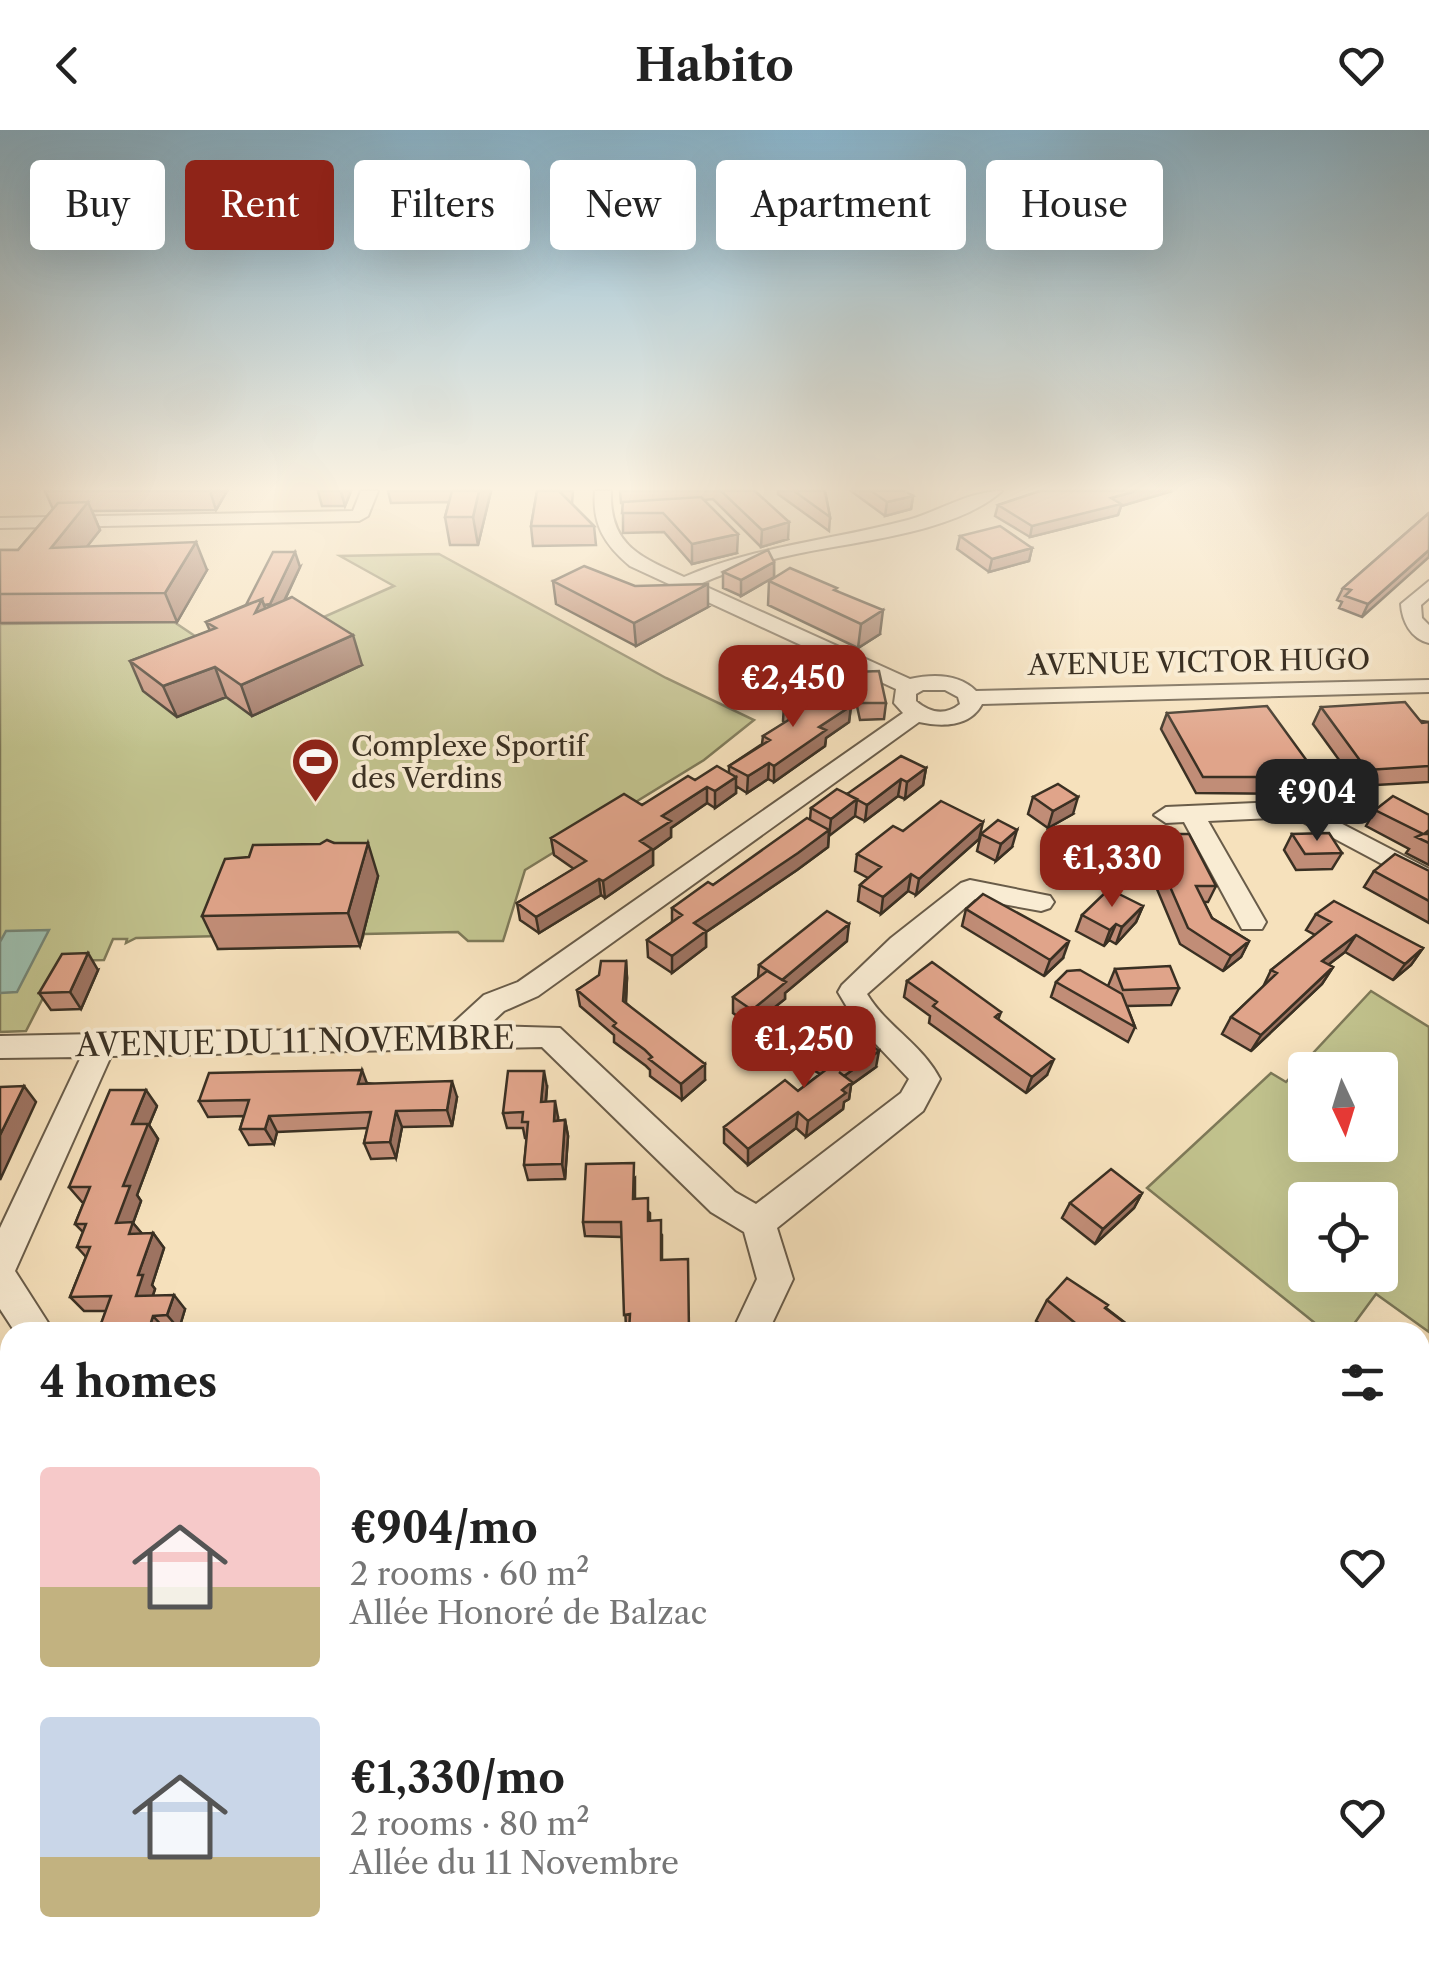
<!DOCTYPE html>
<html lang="en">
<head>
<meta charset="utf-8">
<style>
	:root { --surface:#fff; --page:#f2f2f2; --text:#222; --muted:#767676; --accent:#8f2418 }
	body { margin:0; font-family:"Libre Caslon Text",serif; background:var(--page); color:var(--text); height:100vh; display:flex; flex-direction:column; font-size:38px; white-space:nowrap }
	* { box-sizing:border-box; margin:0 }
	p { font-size:32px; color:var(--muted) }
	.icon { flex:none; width:55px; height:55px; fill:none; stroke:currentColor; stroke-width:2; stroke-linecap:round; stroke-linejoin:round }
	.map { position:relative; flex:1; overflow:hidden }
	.sheet { position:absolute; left:0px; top:1192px; width:1430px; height:642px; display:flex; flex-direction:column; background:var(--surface); border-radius:30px 30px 0 0; box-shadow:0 10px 40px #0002 }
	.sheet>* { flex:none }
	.guide { position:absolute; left:30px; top:30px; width:1370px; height:90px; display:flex; gap:20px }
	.needle { width:65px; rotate:176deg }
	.fabs { position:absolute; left:1288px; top:922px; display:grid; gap:20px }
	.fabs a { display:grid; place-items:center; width:110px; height:110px; border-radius:10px; background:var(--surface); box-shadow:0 10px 40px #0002; font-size:50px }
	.price { position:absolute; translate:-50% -85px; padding:0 22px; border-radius:20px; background:var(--accent); color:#fff; font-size:32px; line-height:65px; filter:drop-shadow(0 2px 5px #0008) }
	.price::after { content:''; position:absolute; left:50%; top:60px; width:30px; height:22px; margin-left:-15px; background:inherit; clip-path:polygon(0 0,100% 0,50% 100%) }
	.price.selected { background:#222; color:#fff }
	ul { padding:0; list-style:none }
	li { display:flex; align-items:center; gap:30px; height:250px; padding:0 40px }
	li span { display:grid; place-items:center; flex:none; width:280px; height:200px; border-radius:10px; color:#555 }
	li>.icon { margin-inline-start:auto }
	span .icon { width:120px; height:120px; fill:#fffc; stroke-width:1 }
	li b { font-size:42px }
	h2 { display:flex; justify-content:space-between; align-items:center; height:120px; padding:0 40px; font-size:42px }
	.tag { padding:0 35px; border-radius:10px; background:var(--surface); box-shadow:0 10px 40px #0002; font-size:35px; line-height:90px }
	.tag.selected { background:var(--accent); color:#fff }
	header { display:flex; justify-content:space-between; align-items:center; height:130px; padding:0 40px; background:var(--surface); font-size:45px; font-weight:700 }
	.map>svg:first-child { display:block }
</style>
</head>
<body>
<header><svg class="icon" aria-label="back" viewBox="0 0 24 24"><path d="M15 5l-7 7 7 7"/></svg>Habito<svg class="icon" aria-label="heart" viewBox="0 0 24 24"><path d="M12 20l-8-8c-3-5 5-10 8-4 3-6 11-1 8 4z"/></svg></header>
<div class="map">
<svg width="1429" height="1834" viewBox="0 0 1429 1834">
	<rect width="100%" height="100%" fill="#f6e1bc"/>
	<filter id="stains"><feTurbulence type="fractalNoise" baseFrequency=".002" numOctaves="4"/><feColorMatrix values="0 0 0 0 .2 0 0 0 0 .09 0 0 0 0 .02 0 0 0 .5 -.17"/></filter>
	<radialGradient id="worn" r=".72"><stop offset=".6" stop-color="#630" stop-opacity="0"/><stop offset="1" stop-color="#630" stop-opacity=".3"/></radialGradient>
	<path fill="#c1c28d" stroke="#7e7958" stroke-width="2.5" fill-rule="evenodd" d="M439 424 666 548 754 590 704 630 525 740 503 811H468L458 802 364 804 360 816 218 819 222 806 136 808 126 813 127 809H113L104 830 62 831 26 901 0 902V494L174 492 195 506 308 494 394 456 340 426Z
		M1371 861 1429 897V1202L1376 1164 1348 1202H1326L1147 1058 1271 943 1286 952ZM1305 940H1380V1015H1305ZM1305 1070H1380V1145H1305Z
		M186 1825H677L683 1834H180Z"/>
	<path fill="#9dbeae" stroke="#758576" stroke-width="2.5" d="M49 800 17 862 0 863V812L6 801Z"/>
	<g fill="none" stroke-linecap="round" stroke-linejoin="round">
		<defs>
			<path id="street" d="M361 361H378L368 386 359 391 0 398V388L353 381Z
				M595 361H611C609 416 641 427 684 447 756 416 833 410 908 390 940 381 969 361 1002 361 955 403 857 411 796 424 763 431 731 440 700 454L910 549C933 544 959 544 976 561L1429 550V562L982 574C970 597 942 597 919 592L538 866 504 881 488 896 560 898 735 1062 756 1074 901 963 909 949 857 894 838 862 842 855 891 808 961 753 970 750 1050 766 1054 772 1050 778 1041 781 975 769 867 864C887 897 922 914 940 949L923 981 777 1098 793 1149 768 1202H732L757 1149 744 1102 711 1082 542 917 111 926 15 1141 54 1202H15L0 1179V1098L81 927 0 928V906L449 897 484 865 518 852 903 583 894 573 896 559 630 436C605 415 592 395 595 361ZM923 560H945L958 567 960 574C945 586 930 583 916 571V564Z
				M1429 451V468L1421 475 1422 488 1429 495V513C1411 509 1402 491 1401 474Z
				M1298 671 1429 739V759L1294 687 1208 691 1266 792 1262 799H1242L1184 692 1166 693 1154 685 1166 677Z
				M10 1615V1664L6 1666 0 1663V1619Z
				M993 1825H1046L1050 1834H997Z"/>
		</defs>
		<use href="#street" stroke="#695c49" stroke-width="4"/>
		<use href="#street" fill="#f9ecd3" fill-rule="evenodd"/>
	</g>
	<path fill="#c18d77" stroke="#3a3023" stroke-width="2.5" d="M45 361H227L216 380 92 381 100 400 87 416 207 440 177 492 0 493V420H18L53 379Z
		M318 361H351L345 376H322Z
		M388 361H491L478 415H450L445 387 449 372 391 373Z
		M537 361H573L572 374 594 396 596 415 533 416 531 396Z
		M620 361H755L788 409 761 417 713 369 704 370 737 423 692 434 664 402 623 403V373H621Z
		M778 361H825L830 387 829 401 778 364Z
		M851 361H905L913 366 911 379 885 386Z
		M1040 361H1172L1121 376 1118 385 1030 407 995 386 998 375Z
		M1429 383 1362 487 1339 478 1342 472 1337 470 1343 458Z
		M960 406 1032 418 1029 431 989 442 957 419Z
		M774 432V447L741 466 723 458V442Z
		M300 437 285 470 362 535 252 586 226 567 177 587 143 561 130 531 210 501 206 492 246 475Z
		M553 451 708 477 636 516 556 474Z
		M769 451 837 461 880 504 858 518 768 475Z
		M855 542 886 573 884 589 860 590 853 558Z
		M784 575 851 576 849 592 826 608 825 616 774 652 768 649 747 663 736 656V663L715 678 707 673 671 698V707L653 720V735L605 768 601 765 539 803 520 790 517 773 574 739 554 725 551 708 642 675 695 650 729 643V636L762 614 763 606 785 593 783 591Z
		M1321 577 1429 592V652L1358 656 1313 594Z
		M1167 583 1323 653 1314 670 1303 664 1196 663 1161 599Z
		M926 638 923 655 905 669 898 666 865 691 855 686 829 705 828 717 797 740 706 802V817L672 843 648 827 647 810 672 792V778L713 755 810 689 811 678 847 664Z
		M1033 667 1073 684 1048 698 1028 684Z
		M1375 680 1429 685V735L1406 723 1409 719 1366 696Z
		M903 701 979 709 916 765 908 761 881 784 858 771 860 755 868 748 855 741 857 724Z
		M981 704 1012 717 996 731 977 721Z
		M1170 704 1216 756 1208 772H1204L1212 788 1249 811 1241 827 1223 841 1180 814 1154 752H1134L1140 736Z
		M1292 704 1342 723 1332 739 1296 740 1284 720Z
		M334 713 378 746 360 816 218 819 202 786 249 727Z
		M1374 741H1429V793L1364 757Z
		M1143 776 1136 792 1116 814 1109 810 1104 816 1076 801 1082 785Z
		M966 779 1063 828 1044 846 962 796Z
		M1316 784 1423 818 1411 835 1393 850 1345 822 1328 835 1333 837 1322 854 1251 921 1222 904 1231 887 1263 857 1271 840 1315 805 1306 800Z
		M847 811 785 863V869L751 896 733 883V867L758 848 759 835Z
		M626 831 627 848 626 873 705 950 682 970 650 946V940L646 936 614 912V905L580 876 577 860Z
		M1115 839 1179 858 1171 875 1127 876 1135 897 1128 912 1051 867 1056 852 1108 856Z
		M98 840 81 879 51 880 39 863Z
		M907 851 1001 882 998 890 1047 945 1026 963 929 893 930 886 904 867Z
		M824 913 876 937 851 955 849 969 844 972 843 979 806 1007 796 998 748 1035 724 1013V997L798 961 820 944 815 941 817 924 823 920Z
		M367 953 457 967 452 996 402 997 396 1028 371 1029 364 1013 368 998 277 1002 274 1014 249 1015 240 999 244 986 208 987 199 971Z
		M547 957 546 972 558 987V991L565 990 568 1006 565 1049 528 1050 524 1035 527 1008H525L523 998H507L503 983Z
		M157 976 149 995 158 1009 137 1065 141 1071 133 1093 142 1104 153 1103 164 1118 152 1155 155 1159 153 1165 185 1179 179 1199H165L164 1202H98L106 1181H84L70 1167 86 1127 77 1117 83 1102 75 1094 84 1072H82L69 1057Z
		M635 1048V1069L650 1083V1091L662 1105V1130L630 1198H626L622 1107 585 1106 583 1092Z
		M1142 1063 1134 1078 1095 1114 1062 1088 1070 1073Z
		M1047 1170 1106 1178 1137 1202H1050L1036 1191Z
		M0 1255H10V1532H0Z
		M1429 1630V1728L1420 1719V1670L1426 1660 1420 1654V1643Z
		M1203 1825H1227L1235 1834H1198Z"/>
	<path fill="#9d7361" stroke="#3a3023" stroke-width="2.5" d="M210 361H227L216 380Z
		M341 361H351L345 376Z
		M479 361H491L478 415 473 387Z
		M1136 361H1172L1121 376 1118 385 1030 407 1032 396 1111 368Z
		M913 366 911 379 885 386 887 372Z
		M88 372 100 400 64 446 51 418Z
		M789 392 788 409 761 417 762 400Z
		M738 404 737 423 692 434V414Z
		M196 412 207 440 177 492 165 463Z
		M1032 418 1029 431 989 442 992 429Z
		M1429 420V427L1362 487 1368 474Z
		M295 422 300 437 275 490 270 474Z
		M774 432V447L741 466V450Z
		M708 454V477L636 516 634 493Z
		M262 469 272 498 255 483Z
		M883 480 880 504 858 518 861 494Z
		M353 505 362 535 252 586 241 555Z
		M215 537 226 567 177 587 163 556Z
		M851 576 849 592 826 608 825 616 774 652V636L819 597Z
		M769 633 768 649 747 663 748 646Z
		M926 638 923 655 905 669 907 652Z
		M736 647V663L715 678V661Z
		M901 649 898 666 865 691 867 675Z
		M707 657V673L671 698V707L653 720V735L605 768 603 751 662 686Z
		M1078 667 1073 684 1048 698 1053 681Z
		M857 669 855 686 829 706 831 689Z
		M983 692 979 709 916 765 919 749Z
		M829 700 828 717 797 740 706 802V817L672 843V826L694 793Z
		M1017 700 1012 717 996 731 1001 714Z
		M368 713 378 746 360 816 348 783Z
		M911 744 908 761 881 784 883 767Z
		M599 749 601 765 539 803 536 787Z
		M1143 776 1136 792 1116 814 1122 797Z
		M849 794 847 811 785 863V869L751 896 752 880 782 850Z
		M1116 794 1109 810 1104 816 1110 800Z
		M1356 805 1345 822 1312 847 1322 831Z
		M1069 811 1063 828 1044 846 1050 830Z
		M1249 811 1241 827 1223 841 1231 826Z
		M1423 818 1411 835 1393 850 1405 834Z
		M88 823 98 840 81 879 70 862Z
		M626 831 627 848 625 887 623 871Z
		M1333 837 1322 854 1251 921 1261 905Z
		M879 921 876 937 851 955 849 969 844 972 843 979 806 1007 808 991 844 946Z
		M1054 929 1047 945 1026 963 1032 947Z
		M705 934V950L682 970 681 954Z
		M362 940 368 956 358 954Z
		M544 941 547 957 544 988 541 972Z
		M452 951 457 967 452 996 447 980Z
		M24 956 36 972 0 1050V1005Z
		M146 960 157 976 149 995 158 1009 137 1065 141 1071 133 1093 145 1107 129 1104 116 1093 132 994Z
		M555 971 558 987 557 1006 554 991Z
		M396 981 402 997 396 1028 390 1012Z
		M798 982 796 998 748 1035V1019Z
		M269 986 277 1002 274 1014 265 999Z
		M565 990 568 1006 565 1049 562 1034Z
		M1142 1063 1134 1078 1095 1114 1103 1099Z
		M153 1103 164 1118 152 1155 155 1159 148 1180 136 1166 138 1145Z
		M174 1165 185 1179 179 1199 167 1185Z
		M153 1186 165 1199 164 1202H148Z
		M10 1299V1339L0 1332V1323Z
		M10 1499V1527L1 1524Z"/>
	<path fill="#e0a48a" stroke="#3a3023" stroke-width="2.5" d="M452 361H479L473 387H445Z
		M537 361H559L594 396H531Z
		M721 361H755L789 392 762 400Z
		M794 361H825L830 387Z
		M871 361H905L913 366 887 372Z
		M1040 361H1136L1111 368 1121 374 1032 396 998 375Z
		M701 367 738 404 692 414 663 383H622L623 372Z
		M88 372 51 418 196 412 165 463 0 464V420H18L58 373Z
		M1429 383V420L1368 474 1345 466 1351 460 1343 458Z
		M1000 396 1032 418 992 429 960 406Z
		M768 420 774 432 741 450 723 442Z
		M273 422H295L270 474 264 475 262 469 246 475Z
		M584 436 635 456 708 454 634 493 553 451Z
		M790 438 837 458 834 460 883 480 861 494 769 451Z
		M292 467 353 505 241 555 215 537 163 556 130 531 216 498 206 492 262 469 255 483Z
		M879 541 886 573H862L855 542Z
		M812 557 851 576 819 597 826 600 774 636 769 633 748 646 729 636 770 610 763 606 798 584 784 575Z
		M1405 572 1422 593 1429 592V636L1367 640 1321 577Z
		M1267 576 1323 653 1311 647H1203L1167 583Z
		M901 626 926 638 907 652 901 649 867 675 847 664Z
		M717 636 736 647 715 661 707 657 662 686 671 691 640 711 652 719 603 751 599 749 536 787 517 773 586 731 551 708 624 664 642 675 688 646 695 650Z
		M1058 654 1078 667 1053 681 1033 667Z
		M837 659 857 669 831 689 811 678Z
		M1393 666 1429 685V700L1424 704H1429V713L1416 707 1423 704 1375 680Z
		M941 671 983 692 919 749 911 744 883 767 860 755 881 737 857 724 893 696 903 701Z
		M807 688 829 700 798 723 694 793 706 801 672 826 647 810 682 785 672 778 708 752 713 755Z
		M998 690 1017 700 1001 714 981 704Z
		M1329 703 1342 723 1305 724 1292 704Z
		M1170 704H1189L1216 756H1196L1212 788 1249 811 1231 826 1188 798 1161 736H1140Z
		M327 710 334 713H368L348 783 202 786 225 729 249 727 253 715 320 714Z
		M1395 724 1429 741V771L1374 741Z
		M1109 759 1143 776 1122 797 1116 794 1110 800 1082 785Z
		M983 764 1069 811 1050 830 966 779Z
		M1334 771 1423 818 1405 834 1356 805 1322 831 1333 837 1261 905 1231 887 1277 843 1271 840 1331 792 1316 784Z
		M827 781 849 794 782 850 759 835Z
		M88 823 70 862 39 863 62 824Z
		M601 831H626L623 871 705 934 681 954 649 929 652 927 645 920 613 896 616 893 577 860 599 845Z
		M932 832 1001 882 995 887 1054 929 1032 947 933 876 937 872 907 851Z
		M1170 836 1179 858 1123 860 1115 839Z
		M1080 840 1122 864 1135 897 1056 852 1067 841Z
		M767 841 786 852 752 880 733 867Z
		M847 897 879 921 844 946 839 942 852 952 842 960 846 963 808 991 798 982 748 1019 724 997 785 950 798 961 831 936 817 924 828 916 824 913Z
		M362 940 358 954 452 951 447 980 396 981 390 1012 364 1013 371 982 269 986 265 999H240L249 970 199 971 209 943Z
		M508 941H544L541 972 555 971 554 991 565 990 562 1034 524 1035 528 992H522L523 982 503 983Z
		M24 956 0 1005V957Z
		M110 960H146L132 994H148L123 1056H130L116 1093 133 1092 129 1104 153 1103 138 1145H143L136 1166 174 1165 167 1185 153 1186 148 1202H98L111 1166 70 1167 90 1117H77L86 1094H75L90 1057H69Z
		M634 1033 633 1069 648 1068V1091L661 1090V1130L688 1129 689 1202H629L630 1184 624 1185 621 1092H583L586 1034Z
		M1111 1039 1142 1063 1103 1099 1070 1073Z
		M1067 1148 1108 1175 1105 1178 1137 1202H1083L1085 1201 1047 1170Z
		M0 1255H10V1299L0 1323Z
		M0 1330H10V1482L6 1492H10V1499L0 1524Z
		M0 1770H10V1814H0Z
		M1218 1825H1227L1235 1834H1212Z"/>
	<linearGradient id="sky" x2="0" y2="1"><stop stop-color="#8ab8d1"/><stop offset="0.58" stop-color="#fbf2e1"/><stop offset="1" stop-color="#fbf2e1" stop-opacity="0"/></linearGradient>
	<rect width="1429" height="618" fill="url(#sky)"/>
	<defs>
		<symbol id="stadium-pin" viewBox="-11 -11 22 30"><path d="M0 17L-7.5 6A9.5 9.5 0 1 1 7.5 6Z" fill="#8f2418" stroke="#f9ecd3"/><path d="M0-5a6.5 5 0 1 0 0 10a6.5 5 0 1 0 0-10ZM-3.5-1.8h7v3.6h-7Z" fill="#fff"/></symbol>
	</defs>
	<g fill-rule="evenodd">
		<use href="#stadium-pin" x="288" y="604" width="55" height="75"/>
	</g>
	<g text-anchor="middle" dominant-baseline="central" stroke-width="8" stroke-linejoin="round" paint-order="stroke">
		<g font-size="28" fill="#3a3023" stroke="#f9ecd3">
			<text transform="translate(1199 532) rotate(-1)">AVENUE VICTOR HUGO</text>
		</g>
		<g font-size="28" fill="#3a3023" stroke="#f9ecd3" text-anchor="start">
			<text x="351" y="616">Complexe Sportif<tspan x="351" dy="32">des Verdins</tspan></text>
		</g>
		<g font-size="32" fill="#3a3023" stroke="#f9ecd3">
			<text transform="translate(295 911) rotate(-1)">AVENUE DU 11 NOVEMBRE</text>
		</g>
	</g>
	<rect width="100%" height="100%" filter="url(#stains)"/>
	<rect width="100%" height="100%" fill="url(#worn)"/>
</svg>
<div class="fabs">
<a><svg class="needle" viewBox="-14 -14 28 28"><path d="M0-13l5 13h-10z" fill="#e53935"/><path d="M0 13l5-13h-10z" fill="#767676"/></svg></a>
<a><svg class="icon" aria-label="locate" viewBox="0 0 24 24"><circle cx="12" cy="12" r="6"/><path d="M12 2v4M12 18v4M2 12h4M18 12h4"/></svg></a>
</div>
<b class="price" style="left:793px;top:600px">€2,450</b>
<b class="price selected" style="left:1317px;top:714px">€904</b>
<b class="price" style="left:1112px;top:780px">€1,330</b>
<b class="price" style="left:804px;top:961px">€1,250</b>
<div class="guide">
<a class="tag">Buy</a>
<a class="tag selected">Rent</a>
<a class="tag">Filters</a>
<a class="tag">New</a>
<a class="tag">Apartment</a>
<a class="tag">House</a>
</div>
<section class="sheet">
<h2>4 homes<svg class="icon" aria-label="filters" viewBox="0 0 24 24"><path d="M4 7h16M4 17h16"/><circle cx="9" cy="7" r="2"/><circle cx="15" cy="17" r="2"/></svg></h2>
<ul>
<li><span style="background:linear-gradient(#f6c9c9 60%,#c2b280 0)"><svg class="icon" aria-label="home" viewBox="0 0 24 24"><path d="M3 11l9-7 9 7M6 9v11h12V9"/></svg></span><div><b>€904/mo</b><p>2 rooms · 60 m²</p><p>Allée Honoré de Balzac</p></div><svg class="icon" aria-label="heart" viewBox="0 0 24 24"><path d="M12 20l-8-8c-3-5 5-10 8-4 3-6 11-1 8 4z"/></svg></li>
<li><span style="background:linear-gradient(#c9d6e8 70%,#c2b280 0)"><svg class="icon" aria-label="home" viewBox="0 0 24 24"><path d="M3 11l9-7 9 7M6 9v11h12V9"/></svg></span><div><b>€1,330/mo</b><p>2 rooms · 80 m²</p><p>Allée du 11 Novembre</p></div><svg class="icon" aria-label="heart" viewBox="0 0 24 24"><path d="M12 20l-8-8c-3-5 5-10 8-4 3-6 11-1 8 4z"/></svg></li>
</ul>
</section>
</div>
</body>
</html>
